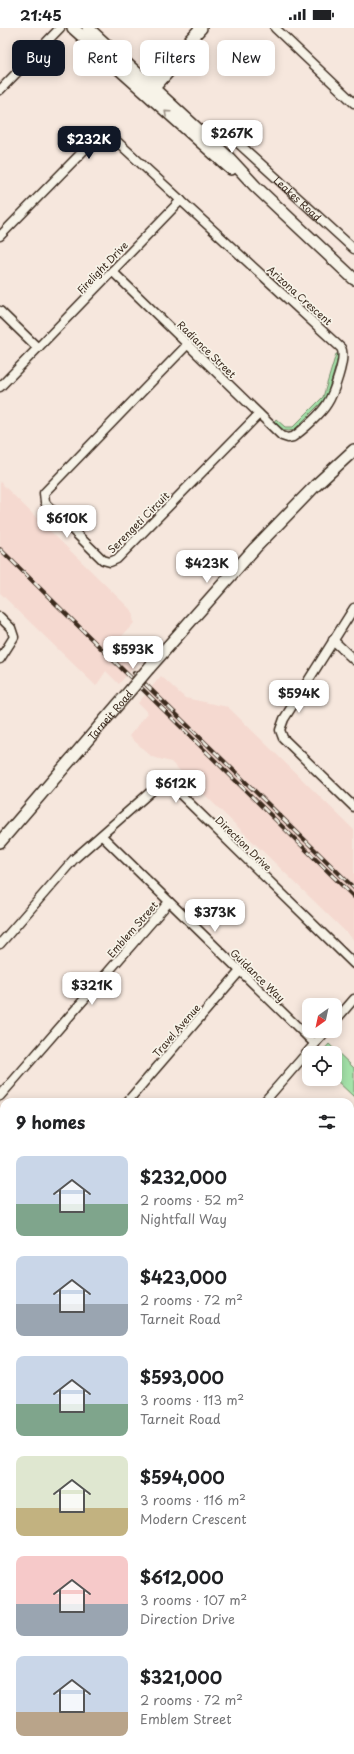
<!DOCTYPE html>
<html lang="en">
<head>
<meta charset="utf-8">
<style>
	:root { --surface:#fff; --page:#f2f2f2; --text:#202124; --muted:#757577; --accent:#111827 }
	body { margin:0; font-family:"Playpen Sans",sans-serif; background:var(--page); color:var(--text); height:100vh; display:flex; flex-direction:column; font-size:15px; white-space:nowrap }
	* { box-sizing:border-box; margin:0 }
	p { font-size:13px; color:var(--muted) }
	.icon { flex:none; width:22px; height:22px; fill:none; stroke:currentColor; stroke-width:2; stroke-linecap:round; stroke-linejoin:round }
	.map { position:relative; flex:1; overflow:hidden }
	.details { position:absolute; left:0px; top:1070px; width:354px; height:656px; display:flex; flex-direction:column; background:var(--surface); border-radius:12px 12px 0 0; box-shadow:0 2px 10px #0003 }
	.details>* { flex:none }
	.banner { position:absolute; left:12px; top:12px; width:330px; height:36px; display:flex; gap:8px }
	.needle { width:26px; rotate:213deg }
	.tools { position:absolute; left:302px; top:970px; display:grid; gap:8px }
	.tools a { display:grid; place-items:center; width:40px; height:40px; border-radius:8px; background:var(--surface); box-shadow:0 2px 10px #0003; font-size:20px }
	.price { position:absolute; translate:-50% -34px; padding:0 9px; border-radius:8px; background:#fff; color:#222; font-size:13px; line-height:26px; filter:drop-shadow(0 1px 2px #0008) }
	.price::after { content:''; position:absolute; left:50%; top:24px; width:12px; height:9px; margin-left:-6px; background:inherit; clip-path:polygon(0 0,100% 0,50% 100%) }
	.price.current { background:var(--accent); color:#fff }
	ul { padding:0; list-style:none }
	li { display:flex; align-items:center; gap:12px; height:100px; padding:0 16px }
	li span { display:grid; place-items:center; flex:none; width:112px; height:80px; border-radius:8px; color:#555 }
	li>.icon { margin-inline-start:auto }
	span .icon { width:48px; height:48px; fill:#fffc; stroke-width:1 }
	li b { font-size:17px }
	h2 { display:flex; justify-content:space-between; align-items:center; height:48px; padding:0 16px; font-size:17px }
	.pill { padding:0 14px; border-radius:8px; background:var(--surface); box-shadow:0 2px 10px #0003; font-size:14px; line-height:36px }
	.pill.current { background:var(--accent); color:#fff }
	.status { display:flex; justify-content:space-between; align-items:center; height:28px; padding:0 20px; background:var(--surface); direction:ltr }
	.status svg { height:11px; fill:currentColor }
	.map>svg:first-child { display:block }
</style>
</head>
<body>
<div class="status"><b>21:45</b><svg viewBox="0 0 49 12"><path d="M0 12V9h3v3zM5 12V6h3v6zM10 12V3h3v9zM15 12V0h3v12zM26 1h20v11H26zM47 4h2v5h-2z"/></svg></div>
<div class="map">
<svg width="354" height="1726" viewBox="0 0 354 1726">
	<rect width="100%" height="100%" fill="#f6e7dd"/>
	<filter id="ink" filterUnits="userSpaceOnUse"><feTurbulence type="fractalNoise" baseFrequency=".025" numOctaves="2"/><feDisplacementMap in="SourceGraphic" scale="8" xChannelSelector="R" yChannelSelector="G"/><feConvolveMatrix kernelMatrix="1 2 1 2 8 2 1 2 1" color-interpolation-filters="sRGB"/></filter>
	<g filter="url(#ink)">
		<path fill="#f5d9d0" d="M0 454 132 583 134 595 122 608 143 628 119 656 106 643 96 658 0 565Z
			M161 648 185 670 228 679 354 802V912L171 734 152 729 129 708 148 685 138 675Z
			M350 1699 354 1702V1726H65L61 1722H350Z"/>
		<path fill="#a4e2a9" stroke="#708664" d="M336 326H338V331L326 370 295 401C286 406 281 400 274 394L276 391 285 399H293L323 369Z
			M329 1016 354 1040V1069L335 1051V1025H321Z
			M350 1702 354 1705V1726H282L285 1722H350Z"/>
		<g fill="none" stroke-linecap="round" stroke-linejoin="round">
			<defs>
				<g id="street">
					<path d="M275 0 354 75"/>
					<path d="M0 62 60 0"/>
					<path id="s1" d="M201 103 215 102 226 104 354 221"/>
					<path d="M0 208 97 109 103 106 110 107 341 320C347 329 333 367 327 376 321 386 303 402 293 409L288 410 282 408 112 243"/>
					<path d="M0 283 38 320"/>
					<path d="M188 316 44 465 45 474 47 477 103 532 110 534 117 531 259 386"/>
					<path d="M0 359 181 172"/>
					<path d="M354 580 284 691 280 702 283 710 354 779"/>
					<path d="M0 589 11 600 14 609 0 631"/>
					<path d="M333 612 354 632"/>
					<path d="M102 808 315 1016"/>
					<path d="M0 916 74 831 155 760 163 756 169 757 176 762 354 936"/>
					<path d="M335 993 354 971"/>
					<path d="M0 1068 169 874"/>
					<path d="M127 1074 240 943"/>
					<path d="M264 1074 326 1003"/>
					<path d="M0 1095 4 1099"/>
					<path d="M350 1127 354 1123"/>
					<path d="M0 1231 4 1235"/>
					<path d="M350 1276 354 1279"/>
					<path d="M0 1380 4 1376"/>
					<path d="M350 1401 354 1404"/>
					<path d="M350 1540 354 1543"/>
					<path d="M0 1544 4 1540"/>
					<path d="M0 1568 4 1571"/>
					<path d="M350 1680 354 1683"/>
				</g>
				<g id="secondary">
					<path d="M73 0 231 141"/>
					<path d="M88 0 229 130 255 158 354 251"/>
					<path d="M141 58 161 39 175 28 201 0"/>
					<path d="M150 64 168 44 175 28"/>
					<path d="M149 640 255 520 315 458 354 422"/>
					<path id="s2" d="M0 814 133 659"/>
					<path d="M0 1694 4 1697"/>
					<path d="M33 1722 38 1726"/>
				</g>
			</defs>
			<use href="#street" stroke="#3b2a1e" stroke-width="11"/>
			<use href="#secondary" stroke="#3b2a1e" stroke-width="14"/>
			<use href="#street" stroke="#f7f3e8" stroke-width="8"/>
			<use href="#secondary" stroke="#f7f3e8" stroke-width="11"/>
			<defs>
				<path id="rail" d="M0 521 354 869
					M134 645 354 860"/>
			</defs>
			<use href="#rail" stroke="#3b2a1e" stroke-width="4"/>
			<use href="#rail" stroke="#f7f3e8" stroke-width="2.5" stroke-dasharray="8" stroke-linecap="butt"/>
			<defs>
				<path id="secondary-bridge" d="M133 659 149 640"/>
			</defs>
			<use href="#secondary-bridge" stroke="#3b2a1e" stroke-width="14" stroke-linecap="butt"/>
			<use href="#secondary-bridge" stroke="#f7f3e8" stroke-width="11"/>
		</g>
		<defs><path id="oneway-chevron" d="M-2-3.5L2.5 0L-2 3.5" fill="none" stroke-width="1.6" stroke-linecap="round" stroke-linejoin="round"/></defs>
		<use stroke="#998e83" href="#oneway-chevron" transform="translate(167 85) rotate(-138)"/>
	</g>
	<g text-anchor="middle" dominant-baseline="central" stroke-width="3.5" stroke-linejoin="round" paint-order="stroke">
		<g font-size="10" fill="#3b2a1e" stroke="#f7f3e8">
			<text stroke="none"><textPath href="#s1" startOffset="123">Leakes Road</textPath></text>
			<text transform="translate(102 239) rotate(-46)">Firelight Drive</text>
			<text transform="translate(300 267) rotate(42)">Arizona Crescent</text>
			<text transform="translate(207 321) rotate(44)">Radiance Street</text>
			<text transform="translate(138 494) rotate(-45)">Serengeti Circuit</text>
			<text stroke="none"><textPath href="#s2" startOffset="168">Tarneit Road</textPath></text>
			<text transform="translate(244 815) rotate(44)">Direction Drive</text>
			<text transform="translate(132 901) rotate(-49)">Emblem Street</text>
			<text transform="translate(258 947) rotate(44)">Guidance Way</text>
			<text transform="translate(176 1002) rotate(-49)">Travel Avenue</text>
		</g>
	</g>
</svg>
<div class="tools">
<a><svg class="needle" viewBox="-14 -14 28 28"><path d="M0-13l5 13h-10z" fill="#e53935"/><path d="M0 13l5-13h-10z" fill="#757577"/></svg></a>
<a><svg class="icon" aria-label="locate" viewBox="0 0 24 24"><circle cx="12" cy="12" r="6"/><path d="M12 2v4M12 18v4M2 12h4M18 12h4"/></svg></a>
</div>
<b class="price" style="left:232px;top:126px">$267K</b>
<b class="price current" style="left:89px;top:132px">$232K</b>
<b class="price" style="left:67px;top:511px">$610K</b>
<b class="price" style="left:207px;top:556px">$423K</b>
<b class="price" style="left:133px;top:642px">$593K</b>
<b class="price" style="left:299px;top:686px">$594K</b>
<b class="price" style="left:176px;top:776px">$612K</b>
<b class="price" style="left:215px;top:905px">$373K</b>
<b class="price" style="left:92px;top:978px">$321K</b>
<div class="banner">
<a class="pill current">Buy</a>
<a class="pill">Rent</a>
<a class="pill">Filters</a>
<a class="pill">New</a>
</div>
<section class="details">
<h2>9 homes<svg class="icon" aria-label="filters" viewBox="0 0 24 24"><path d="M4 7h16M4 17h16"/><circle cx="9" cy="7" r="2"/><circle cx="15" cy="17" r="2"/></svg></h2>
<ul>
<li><span style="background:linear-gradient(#c9d6e8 60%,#7fa58c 0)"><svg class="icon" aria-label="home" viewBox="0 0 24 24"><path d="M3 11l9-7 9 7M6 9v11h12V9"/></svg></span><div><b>$232,000</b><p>2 rooms · 52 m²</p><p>Nightfall Way</p></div></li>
<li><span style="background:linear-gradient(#c9d6e8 60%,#9aa5b1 0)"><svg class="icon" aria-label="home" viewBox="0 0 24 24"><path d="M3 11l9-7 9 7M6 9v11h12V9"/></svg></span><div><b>$423,000</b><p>2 rooms · 72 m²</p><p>Tarneit Road</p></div></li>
<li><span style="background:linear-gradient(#c9d6e8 60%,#7fa58c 0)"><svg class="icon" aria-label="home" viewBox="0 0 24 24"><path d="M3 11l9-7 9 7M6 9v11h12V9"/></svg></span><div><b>$593,000</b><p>3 rooms · 113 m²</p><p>Tarneit Road</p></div></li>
<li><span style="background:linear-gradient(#dfe7d0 65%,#c2b280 0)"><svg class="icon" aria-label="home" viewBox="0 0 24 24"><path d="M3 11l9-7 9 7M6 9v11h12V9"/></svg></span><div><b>$594,000</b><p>3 rooms · 116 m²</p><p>Modern Crescent</p></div></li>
<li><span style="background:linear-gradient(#f6c9c9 60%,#9aa5b1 0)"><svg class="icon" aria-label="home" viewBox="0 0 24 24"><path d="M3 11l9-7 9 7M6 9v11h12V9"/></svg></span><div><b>$612,000</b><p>3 rooms · 107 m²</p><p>Direction Drive</p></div></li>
<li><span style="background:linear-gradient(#c9d6e8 70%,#b9a48a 0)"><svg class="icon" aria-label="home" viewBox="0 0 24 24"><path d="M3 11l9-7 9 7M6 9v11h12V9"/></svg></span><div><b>$321,000</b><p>2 rooms · 72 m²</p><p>Emblem Street</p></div></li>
</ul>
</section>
</div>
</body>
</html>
